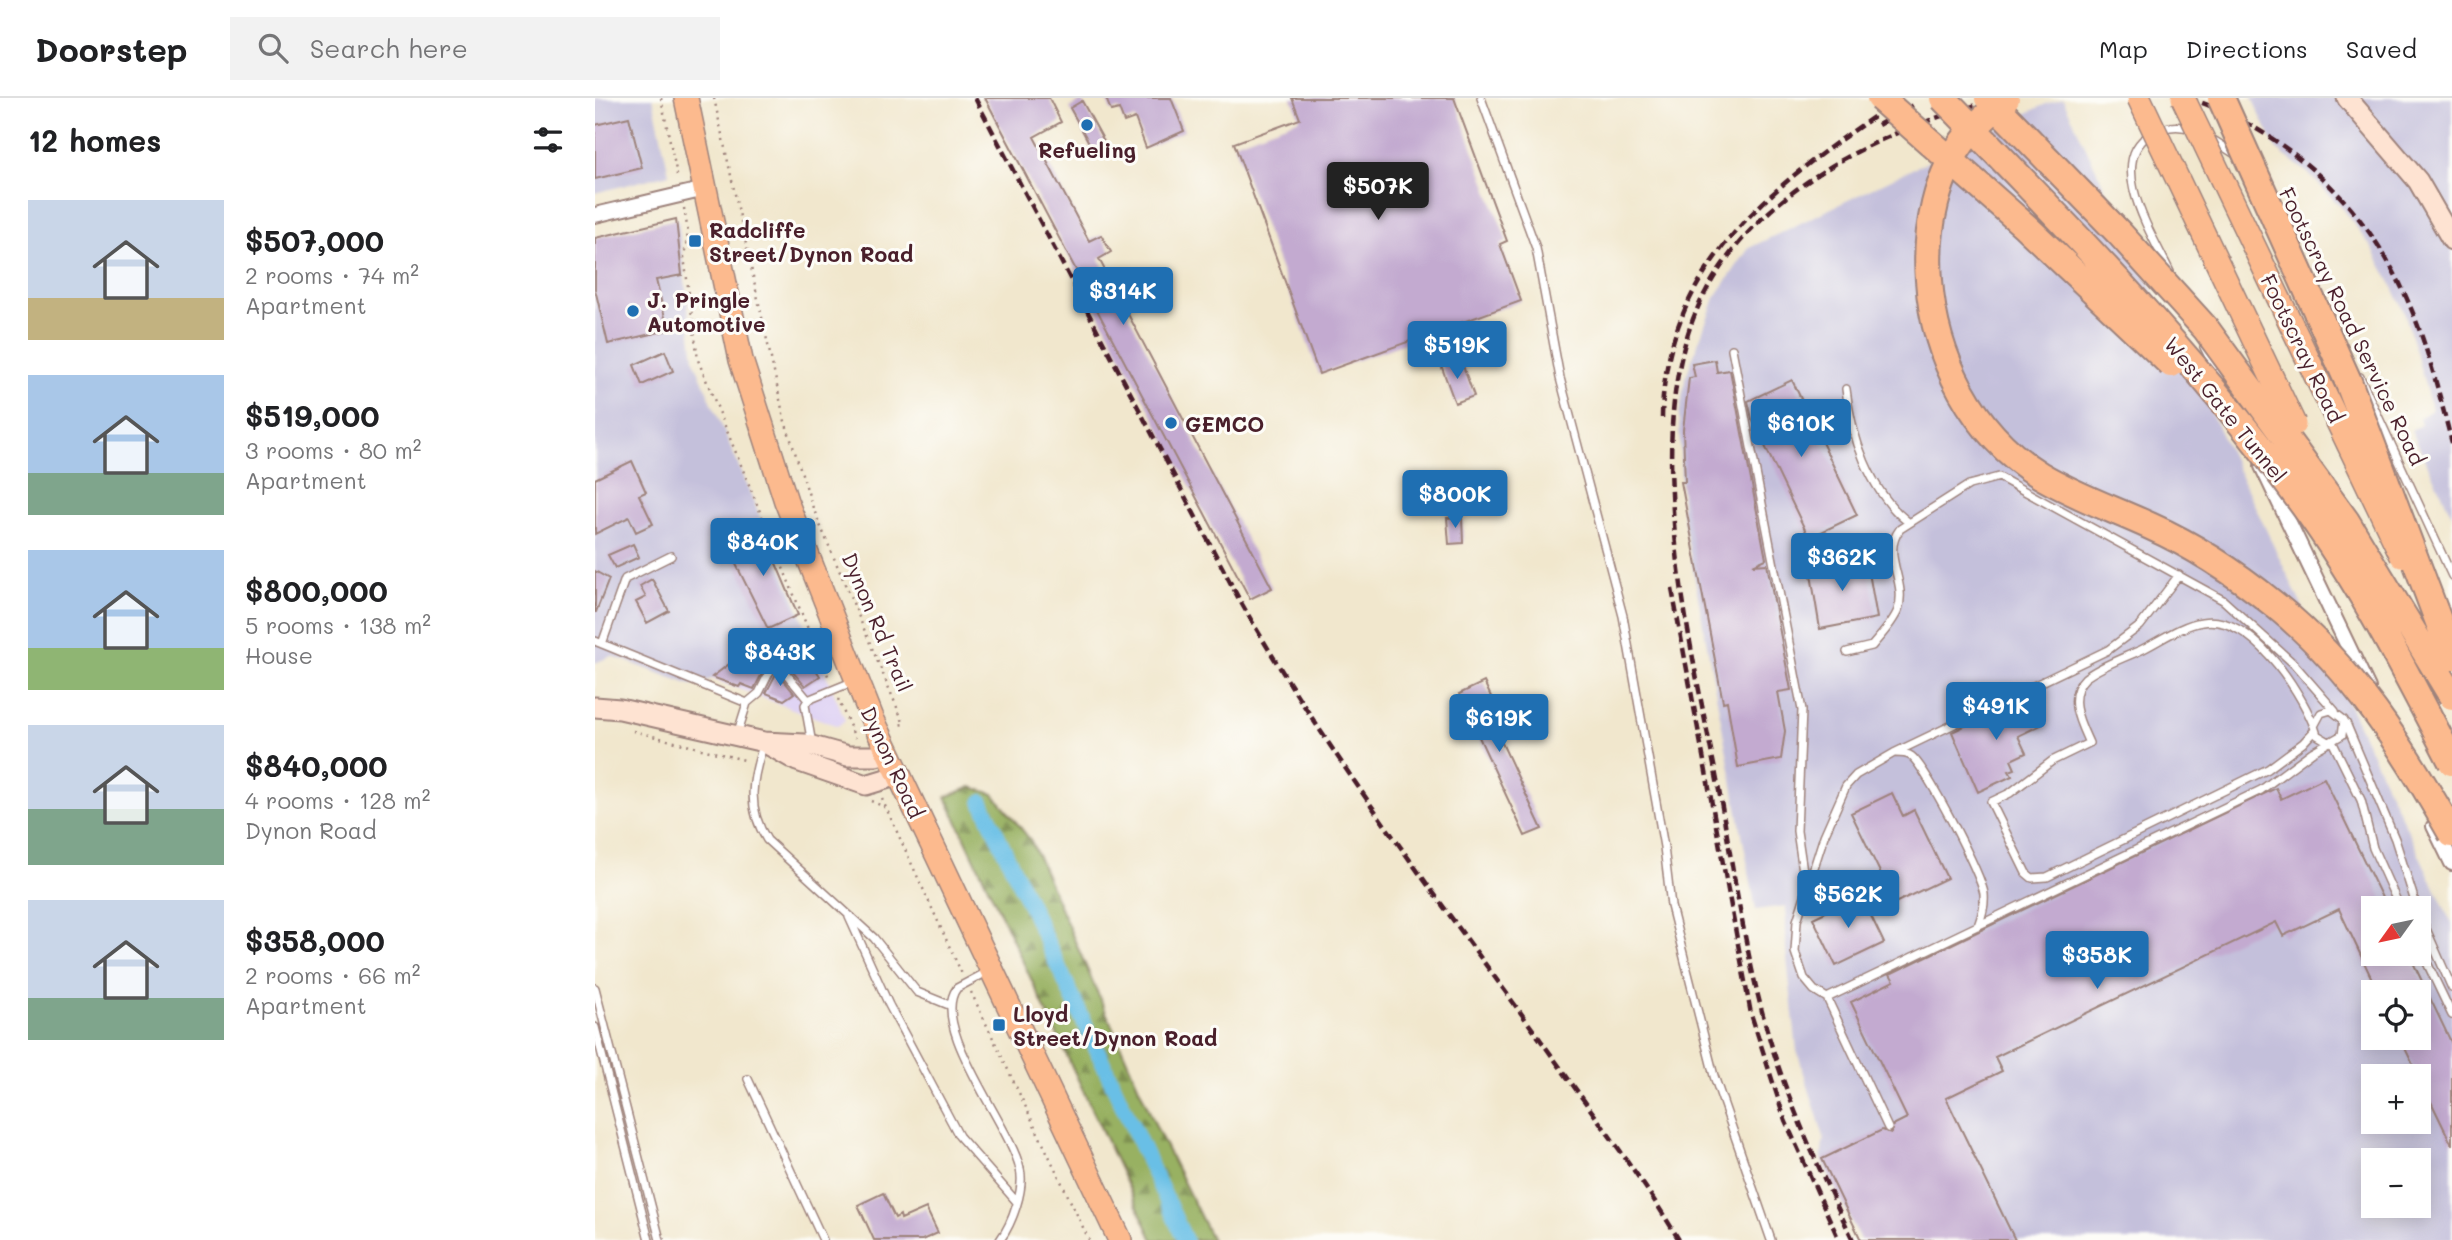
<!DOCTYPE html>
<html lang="en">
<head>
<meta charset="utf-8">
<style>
	:root { --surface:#fff; --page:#f2f2f2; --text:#202124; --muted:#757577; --line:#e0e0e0; --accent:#1f6fb2 }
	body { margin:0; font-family:Mali,sans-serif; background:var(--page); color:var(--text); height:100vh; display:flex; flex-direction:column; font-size:26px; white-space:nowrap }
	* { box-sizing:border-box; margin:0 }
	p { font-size:23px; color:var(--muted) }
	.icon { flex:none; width:38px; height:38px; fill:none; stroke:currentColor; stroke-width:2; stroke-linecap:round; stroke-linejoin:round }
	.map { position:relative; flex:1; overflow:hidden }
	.details { display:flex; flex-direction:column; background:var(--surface); width:595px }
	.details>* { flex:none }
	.needle { width:46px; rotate:237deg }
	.buttons { position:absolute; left:1766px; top:798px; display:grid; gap:14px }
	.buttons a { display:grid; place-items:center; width:70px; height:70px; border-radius:0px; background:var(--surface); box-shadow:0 4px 18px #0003; font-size:35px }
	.price { position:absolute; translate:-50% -60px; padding:0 16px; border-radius:7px; background:var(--accent); color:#fff; font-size:23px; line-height:46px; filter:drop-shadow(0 2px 4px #0008) }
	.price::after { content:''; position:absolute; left:50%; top:42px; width:21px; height:16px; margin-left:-10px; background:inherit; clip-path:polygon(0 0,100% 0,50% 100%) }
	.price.active { background:#222; color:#fff }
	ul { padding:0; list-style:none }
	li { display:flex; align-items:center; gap:21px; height:175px; padding:0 28px }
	li span { display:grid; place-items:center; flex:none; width:196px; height:140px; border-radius:0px; color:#555 }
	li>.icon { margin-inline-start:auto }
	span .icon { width:84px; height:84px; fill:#fffc; stroke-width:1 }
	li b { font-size:30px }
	h2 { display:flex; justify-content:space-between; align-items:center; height:84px; padding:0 28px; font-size:30px }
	header { display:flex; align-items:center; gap:42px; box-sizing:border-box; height:98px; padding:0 35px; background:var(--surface); border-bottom:2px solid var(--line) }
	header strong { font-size:33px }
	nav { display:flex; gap:38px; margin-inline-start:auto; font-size:24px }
	.search { width:490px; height:63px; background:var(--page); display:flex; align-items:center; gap:18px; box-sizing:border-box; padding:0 24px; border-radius:0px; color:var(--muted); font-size:26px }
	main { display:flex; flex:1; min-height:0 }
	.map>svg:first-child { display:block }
</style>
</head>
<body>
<header>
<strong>Doorstep</strong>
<div class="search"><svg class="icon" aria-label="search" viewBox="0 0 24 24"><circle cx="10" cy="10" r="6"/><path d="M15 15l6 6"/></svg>Search here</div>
<nav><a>Map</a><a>Directions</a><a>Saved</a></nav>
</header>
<main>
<section class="details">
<h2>12 homes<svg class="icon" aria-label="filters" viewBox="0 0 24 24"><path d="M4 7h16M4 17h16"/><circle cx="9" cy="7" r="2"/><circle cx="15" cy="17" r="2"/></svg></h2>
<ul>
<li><span style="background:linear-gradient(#c9d6e8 70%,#c2b280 0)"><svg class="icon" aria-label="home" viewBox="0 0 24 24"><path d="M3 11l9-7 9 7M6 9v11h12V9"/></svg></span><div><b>$507,000</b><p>2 rooms · 74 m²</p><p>Apartment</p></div></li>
<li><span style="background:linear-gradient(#a9c7e8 70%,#7fa58c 0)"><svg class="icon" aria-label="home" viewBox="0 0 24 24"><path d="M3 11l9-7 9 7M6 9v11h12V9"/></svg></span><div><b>$519,000</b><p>3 rooms · 80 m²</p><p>Apartment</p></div></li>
<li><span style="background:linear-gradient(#a9c7e8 70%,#8fb573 0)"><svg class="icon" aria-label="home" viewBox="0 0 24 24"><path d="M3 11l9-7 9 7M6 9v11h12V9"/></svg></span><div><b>$800,000</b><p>5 rooms · 138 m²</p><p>House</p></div></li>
<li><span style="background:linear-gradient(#c9d6e8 60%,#7fa58c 0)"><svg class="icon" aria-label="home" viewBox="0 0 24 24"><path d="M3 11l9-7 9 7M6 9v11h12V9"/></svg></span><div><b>$840,000</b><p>4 rooms · 128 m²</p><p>Dynon Road</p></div></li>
<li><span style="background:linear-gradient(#c9d6e8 70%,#7fa58c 0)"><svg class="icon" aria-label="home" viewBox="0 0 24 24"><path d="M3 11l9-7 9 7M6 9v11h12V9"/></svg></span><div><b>$358,000</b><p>2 rooms · 66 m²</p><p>Apartment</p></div></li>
</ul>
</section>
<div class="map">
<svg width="1857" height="1142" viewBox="0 0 1857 1142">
	<defs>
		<pattern id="forest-firs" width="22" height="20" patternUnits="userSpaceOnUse" patternTransform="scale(1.75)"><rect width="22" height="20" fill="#98b162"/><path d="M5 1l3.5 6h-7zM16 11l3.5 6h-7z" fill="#7e8f51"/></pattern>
	</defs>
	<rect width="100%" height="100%" fill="#fdfcf7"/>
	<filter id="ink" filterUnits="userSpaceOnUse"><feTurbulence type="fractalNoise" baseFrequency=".0143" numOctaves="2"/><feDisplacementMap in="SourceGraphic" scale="14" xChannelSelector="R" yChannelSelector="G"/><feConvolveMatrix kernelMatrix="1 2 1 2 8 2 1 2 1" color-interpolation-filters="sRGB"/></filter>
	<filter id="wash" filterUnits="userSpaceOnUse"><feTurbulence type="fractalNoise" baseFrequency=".00686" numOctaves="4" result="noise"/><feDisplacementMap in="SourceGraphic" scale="28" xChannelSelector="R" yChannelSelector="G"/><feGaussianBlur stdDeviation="1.57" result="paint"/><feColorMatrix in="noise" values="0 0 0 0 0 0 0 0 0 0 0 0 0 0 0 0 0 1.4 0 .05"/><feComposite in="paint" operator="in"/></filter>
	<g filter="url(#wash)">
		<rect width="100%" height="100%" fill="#f1e7cd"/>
		<path fill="#e0d4f4" d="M210 526 250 622 243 628 117 581 159 550Z"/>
		<path fill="#c4c0db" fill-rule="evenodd" d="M0 0H58L74 76 0 95Z
			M1657 0H1857V417L1816 332 1826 327 1824 320 1837 312 1810 216 1796 185 1777 150 1747 110 1713 75 1681 51Z
			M1468 1 1857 826V1142H1265L1226 1061 1229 1039 1202 953 1191 851V808L1161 812 1087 412 1084 318 1091 278 1120 200 1154 150 1451 6ZM1778 810H1824V856H1778ZM1778 894H1824V940H1778ZM1778 978H1824V1024H1778ZM1778 1062H1824V1108H1778Z
			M83 121 99 262 210 526 159 550 117 581 96 587 17 558 0 565V142Z"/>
		<path fill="url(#forest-firs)" stroke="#716846" stroke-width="2" d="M376 689 399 696 436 743 564 1035 617 1142H558L351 699Z"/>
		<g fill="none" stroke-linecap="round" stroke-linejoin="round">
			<path stroke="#69bfe6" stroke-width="16" d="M387 704 590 1142"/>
		</g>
		<g id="blocks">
			<path fill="#c3aad0" d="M390 0H454L466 24 439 39 494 143 506 137 516 154 504 161 677 490 655 501Z
				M511 0H576L589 33 551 50 540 20 529 24 524 11 516 13Z
				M697 0H859L912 143 905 146 926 203 724 276 639 45 705 21Z
				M487 3 510 45 498 52 475 10Z
				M34 19 47 70 0 81V27Z
				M81 121 87 177 61 182 73 232 13 246 0 191V140Z
				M70 253 78 273 47 287 39 267Z
				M865 260 879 298 860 305 846 267Z
				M1120 262 1122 274 1135 272 1171 461 1158 467 1172 466 1196 592 1183 594 1190 633 1186 661 1143 669 1132 603 1128 604 1086 384H1090L1088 332 1094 280 1100 279 1097 266Z
				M1197 282 1262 417 1214 440 1157 321 1153 303Z
				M37 363 51 394 44 397 58 426 41 434 34 419 0 436V381Z
				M867 419 868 445 854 446 852 420Z
				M166 430 203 517 173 531 131 446Z
				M38 446 44 459 20 470 13 457Z
				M1227 456 1230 471 1272 463 1282 520 1225 531 1213 458Z
				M0 473 14 481 1 514H0Z
				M57 481 74 513 52 525 41 504 51 499 45 488Z
				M208 552 225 578 210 588 190 565Z
				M149 555 173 564 159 591 146 586 144 589 117 579Z
				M182 574 199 595 189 602 171 595Z
				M889 584 909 626 900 630 947 731 930 738 864 596Z
				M1432 598 1434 601 1439 599 1446 613 1441 616 1446 627 1423 638 1431 655 1416 662 1420 671 1414 673 1417 678 1383 694 1357 634Z
				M1729 680 1792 810H1778V856H1814L1857 946V1047L1805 940H1824V894H1783L1744 811 1688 838 1681 824 1400 959 1407 973 1351 1000 1420 1142H1266L1227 1061 1287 1032 1296 1035 1298 1027 1312 1020 1256 904 1299 883 1295 876 1681 690 1686 701Z
				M1297 695 1308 718 1319 712 1352 780 1300 805 1256 715Z
				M1266 797 1289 845 1241 868 1218 820Z
				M288 1095 300 1120 305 1117 306 1121 331 1110 343 1135 327 1142H279L263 1107Z"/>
		</g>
	</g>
	<g filter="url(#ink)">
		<use href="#blocks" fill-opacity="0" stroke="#9e837c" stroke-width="2"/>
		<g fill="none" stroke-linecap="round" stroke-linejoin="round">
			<defs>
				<path id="lane" d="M886 0 941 150 965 280 1028 518 1069 749 1076 808 1119 978 1176 1142
					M1615 40 1640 56
					M1575 174C1559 140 1509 63 1556 36 1570 28 1584 26 1598 32
					M1609 249 1627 285
					M1137 251 1207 612 1202 733 1211 793
					M1765 279 1857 478
					M1251 291C1256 338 1275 394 1313 424
					M1584 477 1545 528 1513 552 1299 655 1261 677 1251 688 1229 738 1202 823 1200 854 1209 880 1219 892 1232 900 1666 692 1717 654 1747 637 1749 622 1736 612 1726 615 1719 628 1722 637 1734 644
					M0 543 152 605 142 637
					M7 546 30 481 76 458
					M1252 554 1277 548C1286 537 1298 525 1303 512 1313 483 1285 457 1305 431L1374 387 1404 379 1628 502 1699 566 1740 613
					M179 561 213 602
					M213 602 257 584
					M213 602 210 607 217 646
					M152 605 164 595 183 557 236 529
					M1751 625 1800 741 1822 810
					M1719 628C1703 589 1656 516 1607 524 1587 527 1566 542 1548 551 1529 560 1507 567 1490 580 1471 599 1485 625 1494 645L1457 663 1415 695 1396 704 1431 775 1437 780 1452 779 1673 671 1708 645 1720 632
					M1737 643 1766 702 1778 750 1805 810
					M169 645C157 680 151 709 172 742L279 840 322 894 354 907
					M1300 655C1305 655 1312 655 1316 658 1330 667 1387 778 1389 796 1390 808 1387 817 1383 828
					M1824 815 1857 890
					M254 819 294 907 364 1038 421 1103
					M1824 848 1857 917
					M394 873 362 890C333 928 416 1028 425 1071 430 1091 417 1126 405 1142
					M0 890 65 1142
					M1232 900 1293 1030
					M0 929 54 1142
					M153 981 228 1142"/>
				<path id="street" d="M0 117 110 91
					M1667 368 1773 590
					M1839 728 1857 765"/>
				<path id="secondary" d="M1752 0 1823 83 1857 142
					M0 609 25 611 169 644 210 646 253 658H281L293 654
					M172 646 202 663 271 687 304 677"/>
				<path id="primary" d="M91 0 146 262 191 403 277 620 525 1142"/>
			</defs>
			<use href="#lane" stroke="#9e837c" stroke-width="10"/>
			<use href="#street" stroke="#9e837c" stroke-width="18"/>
			<use href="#secondary" stroke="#9e837c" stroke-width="23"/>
			<use href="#primary" stroke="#9e837c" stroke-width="26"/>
			<path stroke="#9e837c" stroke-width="2.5" stroke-dasharray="2 5" stroke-linecap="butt" d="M66 0 83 82
				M119 0 189 320 218 410 309 626 302 627
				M89 110 93 134 89 159 103 262 213 531
				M221 550 235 582
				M243 601 260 640
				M38 633 153 663
				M287 701 367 876
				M276 703 292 710
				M376 894 494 1142"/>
			<use href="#lane" stroke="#fff" stroke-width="7"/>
			<use href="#street" stroke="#fff" stroke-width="14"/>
			<use href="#secondary" stroke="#fee3d2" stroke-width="19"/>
			<use href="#primary" stroke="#fcba8e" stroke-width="23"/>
			<path stroke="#4a1f2b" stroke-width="4.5" stroke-dasharray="10 5" stroke-linecap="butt" d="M380 0 644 501C738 666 857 818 967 972 1007 1028 1049 1083 1084 1142
				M1593 0C1694 33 1775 111 1815 208 1834 252 1845 300 1857 345
				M1283 27 1322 5
				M1067 320C1069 162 1188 79 1307 0
				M1077 491 1156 916 1190 1022 1244 1142
				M1258 1142C1228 1079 1198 1016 1177 949 1152 867 1140 781 1125 698 1098 555 1038 326 1111 193 1170 85 1293 29 1408 0"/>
			<defs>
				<path id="primary-bridge" d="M1544 0 1699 326
					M1588 0 1807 458"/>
				<path id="highway-bridge" d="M1285 0 1430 128 1576 266
					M1348 0C1475 130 1602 260 1709 408 1767 488 1812 577 1857 664
					M1393 0 1525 136 1611 231 1751 423 1857 598
					M1411 0C1399 12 1384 23 1373 37 1341 75 1330 134 1334 182 1339 259 1378 336 1445 377 1480 398 1518 411 1555 428 1600 448 1642 476 1680 507 1757 569 1809 651 1857 736
					M1626 0 1753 283 1857 559"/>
			</defs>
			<use href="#primary-bridge" stroke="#9e837c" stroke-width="26" stroke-linecap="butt"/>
			<use href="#highway-bridge" stroke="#9e837c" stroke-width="30" stroke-linecap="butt"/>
			<use href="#primary-bridge" stroke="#fcba8e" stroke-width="23"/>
			<use href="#highway-bridge" stroke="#fcba8e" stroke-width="26"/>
		</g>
	</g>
	<g fill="#1f6fb2" stroke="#fdfcf7" stroke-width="2.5">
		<circle cx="492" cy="27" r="7"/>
		<rect x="93" y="136" width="14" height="14" rx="3.5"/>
		<circle cx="38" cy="213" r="7"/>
		<circle cx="576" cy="325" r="7"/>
		<rect x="397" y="920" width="14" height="14" rx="3.5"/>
	</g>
	<g text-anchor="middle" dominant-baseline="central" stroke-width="6" stroke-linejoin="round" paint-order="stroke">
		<g font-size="21" font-weight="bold" fill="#4a1f2b" stroke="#fdfcf7" text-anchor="start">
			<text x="492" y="51" text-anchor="middle">Refueling</text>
			<text x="114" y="131">Radcliffe<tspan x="114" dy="24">Street/Dynon Road</tspan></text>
			<text x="52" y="201">J. Pringle<tspan x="52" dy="24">Automotive</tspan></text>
			<text x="590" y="325">GEMCO</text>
			<text x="418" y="915">Lloyd<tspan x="418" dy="24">Street/Dynon Road</tspan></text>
		</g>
		<g font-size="21" fill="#4a1f2b" stroke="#fdfcf7">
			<text transform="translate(1758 228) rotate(64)">Footscray Road Service Road</text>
			<text transform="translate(1708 250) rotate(64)">Footscray Road</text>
			<text transform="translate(1631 311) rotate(51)">West Gate Tunnel</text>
			<text transform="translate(283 524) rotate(67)">Dynon Rd Trail</text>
			<text transform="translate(298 664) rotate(65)">Dynon Road</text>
		</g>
	</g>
</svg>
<div class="buttons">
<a><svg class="needle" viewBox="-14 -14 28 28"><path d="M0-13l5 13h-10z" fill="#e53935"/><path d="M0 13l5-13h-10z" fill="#757577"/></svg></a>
<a><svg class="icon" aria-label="locate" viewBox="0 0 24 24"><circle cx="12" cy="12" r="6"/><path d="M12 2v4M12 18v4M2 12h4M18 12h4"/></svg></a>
<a>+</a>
<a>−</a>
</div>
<b class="price active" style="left:783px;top:124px">$507K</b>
<b class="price" style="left:528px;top:229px">$314K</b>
<b class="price" style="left:862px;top:283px">$519K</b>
<b class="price" style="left:1206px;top:361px">$610K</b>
<b class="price" style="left:860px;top:432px">$800K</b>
<b class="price" style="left:168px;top:480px">$840K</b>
<b class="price" style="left:1247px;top:495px">$362K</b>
<b class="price" style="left:185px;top:590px">$843K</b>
<b class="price" style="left:1401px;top:644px">$491K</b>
<b class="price" style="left:904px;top:656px">$619K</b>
<b class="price" style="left:1253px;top:832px">$562K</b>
<b class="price" style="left:1502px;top:893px">$358K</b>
</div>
</main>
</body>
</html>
